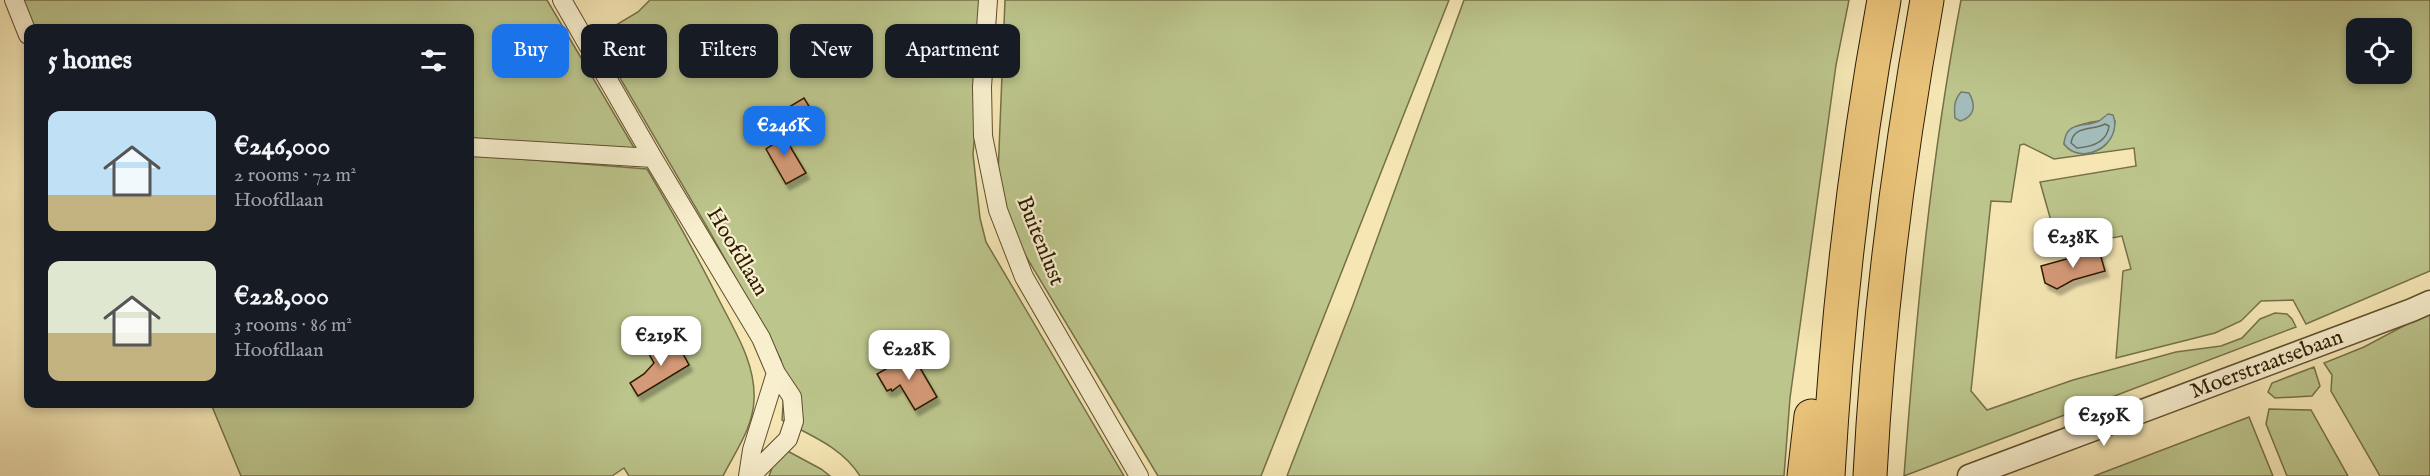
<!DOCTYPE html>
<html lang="en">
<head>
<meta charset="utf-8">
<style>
	:root { --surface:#171b24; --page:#242831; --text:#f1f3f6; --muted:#9ea1a6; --accent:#1a73e8 }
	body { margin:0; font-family:"IM FELL English",serif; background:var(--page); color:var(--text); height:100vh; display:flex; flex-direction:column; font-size:22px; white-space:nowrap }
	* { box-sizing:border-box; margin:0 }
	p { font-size:20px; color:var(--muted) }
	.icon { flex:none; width:33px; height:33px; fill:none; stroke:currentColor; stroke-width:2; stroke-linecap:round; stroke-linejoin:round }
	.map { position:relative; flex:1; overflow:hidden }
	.side { position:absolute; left:24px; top:24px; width:450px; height:384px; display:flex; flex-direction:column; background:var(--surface); border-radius:12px; box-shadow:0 3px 9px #0003 }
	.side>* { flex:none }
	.guide { position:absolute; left:492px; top:24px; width:570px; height:54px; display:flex; gap:12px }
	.controls { position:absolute; left:2346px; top:18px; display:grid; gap:12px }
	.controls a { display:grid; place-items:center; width:66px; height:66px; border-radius:12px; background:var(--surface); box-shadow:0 3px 9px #0003; font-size:30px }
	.price { position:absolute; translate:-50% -51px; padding:0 14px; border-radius:12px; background:#fff; color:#222; font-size:20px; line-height:39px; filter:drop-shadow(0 2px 3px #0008) }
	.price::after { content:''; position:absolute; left:50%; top:36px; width:18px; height:14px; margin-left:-9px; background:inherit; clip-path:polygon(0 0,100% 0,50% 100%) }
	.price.current { background:var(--accent); color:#fff }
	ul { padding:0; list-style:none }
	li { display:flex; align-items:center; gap:18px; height:150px; padding:0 24px }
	li span { display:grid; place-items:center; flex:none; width:168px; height:120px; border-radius:12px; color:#555 }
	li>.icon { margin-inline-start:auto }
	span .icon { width:72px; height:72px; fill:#fffc; stroke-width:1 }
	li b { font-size:26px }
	h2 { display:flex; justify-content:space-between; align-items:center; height:72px; padding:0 24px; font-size:26px }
	.pill { padding:0 21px; border-radius:12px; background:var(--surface); box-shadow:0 3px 9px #0003; font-size:21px; line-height:54px }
	.pill.current { background:var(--accent); color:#fff }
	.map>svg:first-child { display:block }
</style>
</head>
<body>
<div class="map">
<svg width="2430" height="476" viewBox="0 0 2430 476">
	<defs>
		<filter id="shadow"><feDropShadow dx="3.5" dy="6" stdDeviation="1.5" flood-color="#0004"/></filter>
	</defs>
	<rect width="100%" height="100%" fill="#f5e6b4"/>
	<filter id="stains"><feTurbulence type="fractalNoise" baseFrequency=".00333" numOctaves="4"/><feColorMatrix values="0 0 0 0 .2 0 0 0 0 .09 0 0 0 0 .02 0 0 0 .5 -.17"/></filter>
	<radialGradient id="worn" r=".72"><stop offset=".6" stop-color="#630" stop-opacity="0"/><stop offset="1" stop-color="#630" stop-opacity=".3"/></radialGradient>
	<path fill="#bcc58c" stroke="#757048" stroke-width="1.5" fill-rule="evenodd" d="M18 0H547L636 151 470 139V28H30Z
		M650 0H986L973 154 980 218 986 242 1124 476H860C842 447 811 436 782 420L784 390 781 360 710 232 596 37 638 12Z
		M1005 0H1449L1261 476H1158L1024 253 1003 207 998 175Z
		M1464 0H1849L1836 65 1790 398 1784 476H1287L1353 305Z
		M1961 0H2430V271L2306 324 2293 300 2261 301 2241 321 2215 333 2116 358 2123 271 2131 269 2122 236 2112 238 2107 221 2082 228 2080 221 2053 228 2040 182 2136 166 2134 148 2054 159 2024 144 2020 145 2011 202 1991 201 1971 391 1987 410 2073 380 2176 352 2221 346 2242 338 2260 319 2275 313 2287 314 2292 319 2296 327 1904 476C1916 316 1931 157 1961 0ZM2356 28H2402V74H2356ZM2099 121H2115C2114 127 2113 134 2110 139 2101 155 2075 159 2064 144 2066 126 2083 123 2099 121Z
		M470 155 647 169C672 211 696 254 718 298 734 330 756 363 754 400 753 428 735 452 723 476H629L624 468 612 476H241L211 404H470Z
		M2430 312V476H2380L2331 391 2332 375 2324 363 2364 347Z
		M2314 367 2320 386 2312 396 2275 398 2268 392 2272 383Z
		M2269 409 2311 410 2348 476H2287L2266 424Z
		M2249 417 2273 476H2094Z
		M780 447 821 469 830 476H769Z"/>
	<path fill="#a3bcb9" stroke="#747c70" stroke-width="1.5" d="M1961 92 1969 93C1976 105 1975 117 1960 121L1955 118C1954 107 1954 100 1961 92Z
		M2108 114 2113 115C2124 143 2082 168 2064 144 2066 120 2084 128 2099 121 2102 119 2105 116 2108 114Z"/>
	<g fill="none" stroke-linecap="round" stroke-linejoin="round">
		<path stroke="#686c5e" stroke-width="1.5" d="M2105 124 2109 126C2107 142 2092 147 2077 148L2071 143C2074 125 2092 131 2105 124Z"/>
	</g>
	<path fill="#d49977" stroke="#2e1b03" stroke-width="1.5" filter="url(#shadow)" d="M804 98 816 118 795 130 784 110Z
		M779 128 806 173 786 184 766 149 772 145 766 135Z
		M2099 250 2105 271 2073 280 2057 289 2045 283 2041 266Z
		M675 339 689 365 638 396 630 383 644 374 654 363 649 354Z
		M912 354 937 397 915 410 900 385 892 391 891 389 887 391 877 374Z"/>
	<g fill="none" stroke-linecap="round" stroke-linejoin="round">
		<defs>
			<path id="minor" d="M14 0 28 35
				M562 0 653 158 761 338 776 373 792 397 794 421 788 439 751 476
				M988 0 982 87 983 136 998 210 1024 277 1139 476
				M470 147 653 158
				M748 476 752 450 776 373"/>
			<g id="tertiary">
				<path id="s1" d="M1969 476 2412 310 2430 302"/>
			</g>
			<path id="motorway" d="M1804 476 1811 416
				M1828 476C1837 317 1855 157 1884 0
				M1870 476C1878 317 1899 157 1927 0"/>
		</defs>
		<use href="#minor" stroke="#604e2f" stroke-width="20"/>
		<use href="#tertiary" stroke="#604e2f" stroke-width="25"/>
		<use href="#motorway" stroke="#2e1b03" stroke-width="35"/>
		<use href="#minor" stroke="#f8efce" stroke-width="18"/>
		<use href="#tertiary" stroke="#f8efce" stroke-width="22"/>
		<use href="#motorway" stroke="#eac37a" stroke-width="33"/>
	</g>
	<g text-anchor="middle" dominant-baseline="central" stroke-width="4.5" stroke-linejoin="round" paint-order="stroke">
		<g font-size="22" fill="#2e1b03" stroke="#f8efce">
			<text transform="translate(1040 241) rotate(68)">Buitenlust</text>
			<text transform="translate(737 252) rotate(59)">Hoofdlaan</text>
			<text stroke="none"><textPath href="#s1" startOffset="318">Moerstraatsebaan</textPath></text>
		</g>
	</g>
	<rect width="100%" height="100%" filter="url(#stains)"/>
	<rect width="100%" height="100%" fill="url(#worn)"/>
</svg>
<div class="controls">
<a><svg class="icon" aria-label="locate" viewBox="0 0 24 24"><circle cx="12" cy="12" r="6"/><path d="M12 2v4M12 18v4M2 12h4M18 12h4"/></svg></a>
</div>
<b class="price current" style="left:784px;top:157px">€246K</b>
<b class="price" style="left:2073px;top:269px">€238K</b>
<b class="price" style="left:661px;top:367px">€219K</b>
<b class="price" style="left:909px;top:381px">€228K</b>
<b class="price" style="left:2104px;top:447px">€259K</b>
<div class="guide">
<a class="pill current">Buy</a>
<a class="pill">Rent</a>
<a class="pill">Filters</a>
<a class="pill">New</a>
<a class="pill">Apartment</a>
</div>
<section class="side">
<h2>5 homes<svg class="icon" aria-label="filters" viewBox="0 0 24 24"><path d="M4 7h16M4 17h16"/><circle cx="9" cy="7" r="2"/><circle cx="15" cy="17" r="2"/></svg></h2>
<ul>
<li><span style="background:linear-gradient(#bfe0f5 70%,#c2b280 0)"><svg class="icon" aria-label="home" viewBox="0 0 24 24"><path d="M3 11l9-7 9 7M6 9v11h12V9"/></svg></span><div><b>€246,000</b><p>2 rooms · 72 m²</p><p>Hoofdlaan</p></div></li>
<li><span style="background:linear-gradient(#dfe7d0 60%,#c2b280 0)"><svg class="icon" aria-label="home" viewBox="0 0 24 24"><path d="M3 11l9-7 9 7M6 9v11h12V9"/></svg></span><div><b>€228,000</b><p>3 rooms · 86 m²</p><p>Hoofdlaan</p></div></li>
</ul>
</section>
</div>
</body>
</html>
